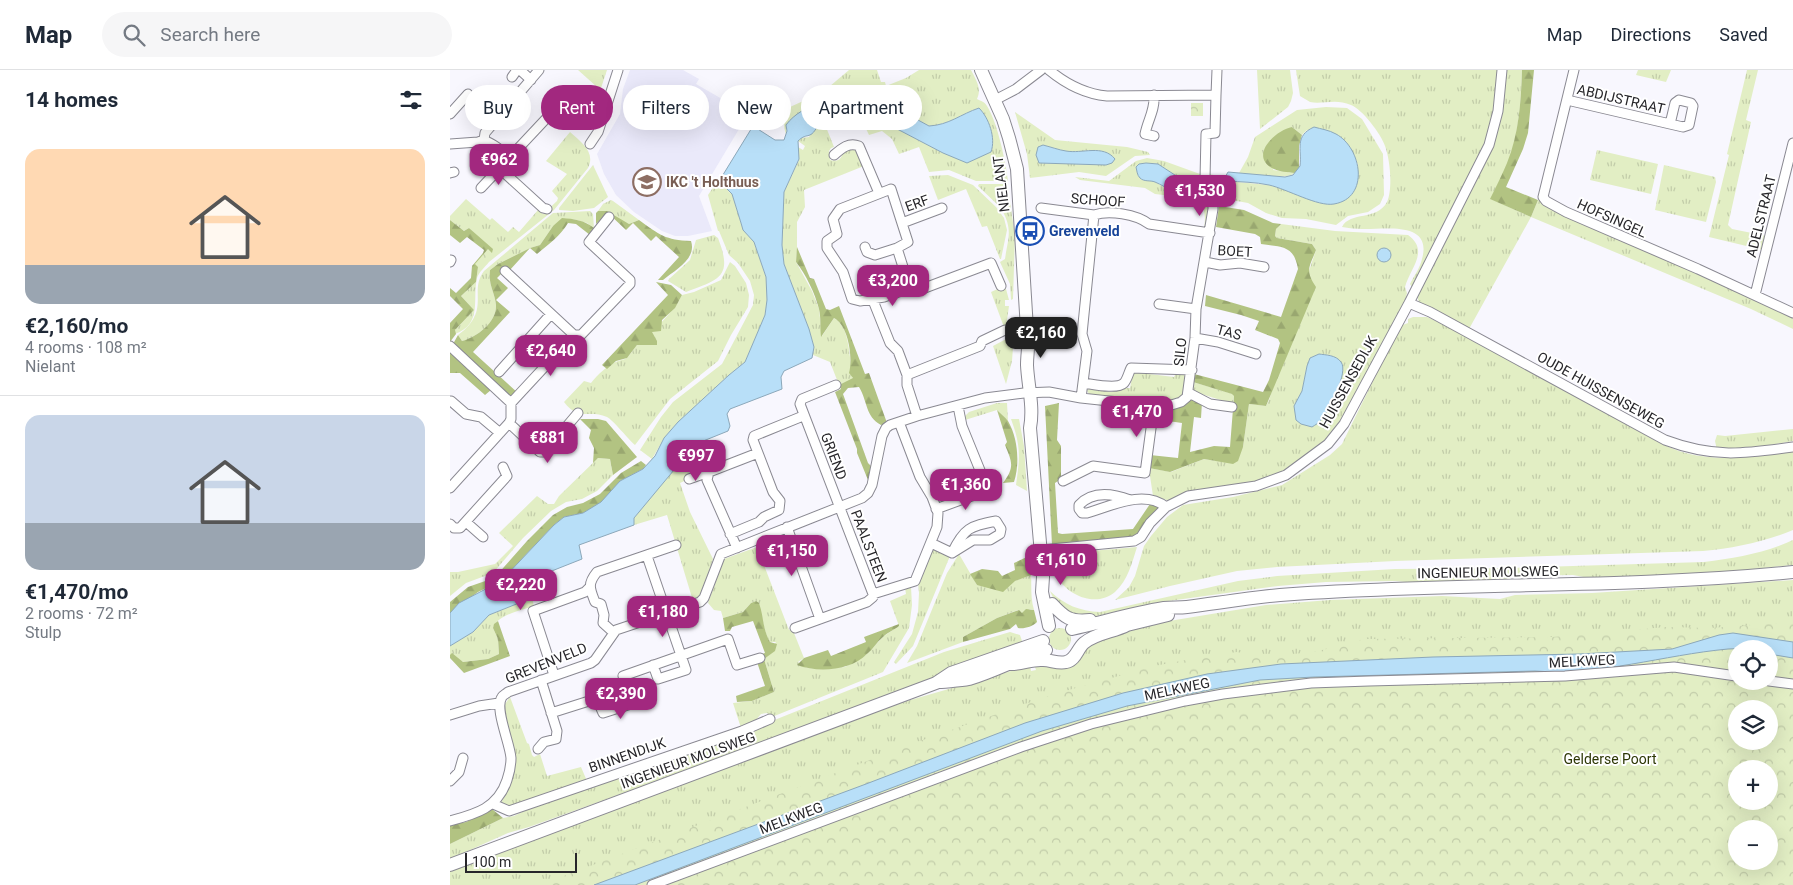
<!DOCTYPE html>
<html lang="en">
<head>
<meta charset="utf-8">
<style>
	:root { --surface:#fff; --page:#f6f6f7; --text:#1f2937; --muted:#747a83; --line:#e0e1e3; --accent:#a2287f }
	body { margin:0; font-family:Roboto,sans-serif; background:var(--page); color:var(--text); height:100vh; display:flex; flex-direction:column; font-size:19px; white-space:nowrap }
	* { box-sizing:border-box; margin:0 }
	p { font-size:16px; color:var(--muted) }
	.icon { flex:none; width:28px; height:28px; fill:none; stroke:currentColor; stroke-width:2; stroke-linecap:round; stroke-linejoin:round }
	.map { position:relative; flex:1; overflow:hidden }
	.side { display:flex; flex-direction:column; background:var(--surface); width:450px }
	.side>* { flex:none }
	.hud { position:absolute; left:15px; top:15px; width:475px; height:45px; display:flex; gap:10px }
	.fabs { position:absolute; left:1278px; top:570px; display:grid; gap:10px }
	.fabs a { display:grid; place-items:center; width:50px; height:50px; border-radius:50%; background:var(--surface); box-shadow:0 5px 20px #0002; font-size:25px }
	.scale { position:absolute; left:15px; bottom:12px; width:112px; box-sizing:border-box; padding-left:5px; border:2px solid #27262a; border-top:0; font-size:14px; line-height:18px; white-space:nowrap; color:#27262a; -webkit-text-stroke:4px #fff; paint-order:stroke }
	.price { position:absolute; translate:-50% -42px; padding:0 11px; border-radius:10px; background:var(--accent); color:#fff; font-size:16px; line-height:32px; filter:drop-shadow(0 1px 2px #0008) }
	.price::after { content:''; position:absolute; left:50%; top:30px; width:15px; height:11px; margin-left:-8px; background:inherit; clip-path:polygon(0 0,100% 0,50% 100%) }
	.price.active { background:#222; color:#fff }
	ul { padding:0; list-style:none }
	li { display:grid; align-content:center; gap:10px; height:265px; padding:0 25px }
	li+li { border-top:1px solid var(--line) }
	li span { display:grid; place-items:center; height:155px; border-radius:15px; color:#555 }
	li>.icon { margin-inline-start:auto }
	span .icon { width:90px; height:90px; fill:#fffc; stroke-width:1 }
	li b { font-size:21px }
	h2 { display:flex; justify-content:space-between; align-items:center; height:60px; padding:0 25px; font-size:21px }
	.pill { padding:0 18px; border-radius:22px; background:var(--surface); box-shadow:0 5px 20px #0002; font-size:18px; line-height:45px }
	.pill.active { background:var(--accent); color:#fff }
	header { display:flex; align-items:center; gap:30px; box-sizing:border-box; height:70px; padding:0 25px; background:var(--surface); border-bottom:1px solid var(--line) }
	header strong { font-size:24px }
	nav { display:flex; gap:28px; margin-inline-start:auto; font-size:18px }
	.search { width:350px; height:45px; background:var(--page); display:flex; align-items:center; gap:12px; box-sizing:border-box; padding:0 18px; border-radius:28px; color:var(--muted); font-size:19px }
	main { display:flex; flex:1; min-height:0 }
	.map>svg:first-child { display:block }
</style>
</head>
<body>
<header>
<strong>Map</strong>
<div class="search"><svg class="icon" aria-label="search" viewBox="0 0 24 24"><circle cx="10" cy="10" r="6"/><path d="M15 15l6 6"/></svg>Search here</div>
<nav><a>Map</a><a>Directions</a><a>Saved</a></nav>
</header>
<main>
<section class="side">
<h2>14 homes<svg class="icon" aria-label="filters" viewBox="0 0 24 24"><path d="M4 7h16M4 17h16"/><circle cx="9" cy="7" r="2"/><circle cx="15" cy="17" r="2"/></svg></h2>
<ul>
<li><span style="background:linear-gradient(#ffd9b3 75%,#9aa5b1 0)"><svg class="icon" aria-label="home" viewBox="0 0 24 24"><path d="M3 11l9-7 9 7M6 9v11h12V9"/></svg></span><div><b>€2,160/mo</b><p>4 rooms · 108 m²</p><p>Nielant</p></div></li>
<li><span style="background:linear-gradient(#c9d6e8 70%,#9aa5b1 0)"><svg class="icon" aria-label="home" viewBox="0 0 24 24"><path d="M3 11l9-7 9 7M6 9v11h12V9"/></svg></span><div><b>€1,470/mo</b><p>2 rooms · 72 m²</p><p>Stulp</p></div></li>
</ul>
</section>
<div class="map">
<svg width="1343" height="815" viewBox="0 0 1343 815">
	<defs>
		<pattern id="grass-tufts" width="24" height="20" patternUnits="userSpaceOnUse" patternTransform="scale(1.25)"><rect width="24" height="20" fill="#e2eec4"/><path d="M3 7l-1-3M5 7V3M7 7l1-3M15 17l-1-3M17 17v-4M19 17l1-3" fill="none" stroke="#c2cca9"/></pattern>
		<pattern id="forest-firs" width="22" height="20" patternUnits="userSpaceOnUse" patternTransform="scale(1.25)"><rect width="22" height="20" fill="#b2c382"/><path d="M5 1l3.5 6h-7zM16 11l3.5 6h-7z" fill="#99a770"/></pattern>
		<pattern id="park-crowns" width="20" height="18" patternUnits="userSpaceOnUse" patternTransform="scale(1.25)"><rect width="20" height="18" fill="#e2eec4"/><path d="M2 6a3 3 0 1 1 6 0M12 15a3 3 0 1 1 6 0" fill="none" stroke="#c2cca9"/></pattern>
	</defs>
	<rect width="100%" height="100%" fill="#f8f7fe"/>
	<path fill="#eae9fa" d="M180 0H233L249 9 246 14 298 44 249 126 262 161 238 166H225L212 161 184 142 166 125 154 104 147 84 170 44 173 19Z"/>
	<path fill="url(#grass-tufts)" fill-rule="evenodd" d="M128 0H157L151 18 147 17Z
		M399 0H427L431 12H435L436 16 456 8 469 0H521C526 10 532 18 527 29 531 31 535 32 537 36 548 54 555 90 558 111H526L499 100 479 102 469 77 449 84 442 69 432 61 419 65 409 44 376 57 384 77 381 78 379 81 380 90C389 92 392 89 393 80L406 77 414 96 354 120 355 137 347 152V181L346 192 362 221 369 239 372 266 384 248C401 257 399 291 403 309L389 315 380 292 363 285 364 277 359 260 334 194 332 175 334 122 349 90 348 77 353 80 355 76 348 71 351 68 359 67 369 53 407 38 493 83 543 75C541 62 539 48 529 38 511 44 499 55 479 56L415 21 336 55 337 65 336 64C332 54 335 45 340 37L373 22Z
		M807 0H840L843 23 841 31 838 37 810 59Z
		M846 0H1048L1044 44 1038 74 962 217 960 214C964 206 970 198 972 189 983 150 933 160 912 159 905 159 899 158 892 157 900 141 927 151 937 132 943 119 940 89 935 76 931 64 912 39 901 35 885 28 872 35 860 32 857 30 853 28 850 26Z
		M1054 0H1072C1071 31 1069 64 1058 93 1053 105 1046 117 1041 129L1081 147 1088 130 1095 132 1104 141 1343 246V259L1301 239 1081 147 1019 259 972 235 968 230 967 219 1040 76Z
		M1188 0H1221L1216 12 1186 5Z
		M1297 0H1308L1296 50 1301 52 1278 155 1282 159 1317 166 1313 180 1259 167 1279 85 1277 84Z
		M876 37 897 38 912 49 933 84 934 125 930 134 918 142 898 146 886 155 856 149 832 148 816 143 798 133 765 127 758 109V104L775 107 774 109 777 111 819 115 843 122 908 95C895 63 888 64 857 60L852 65 842 57 823 100 845 103C833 111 803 104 789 103L798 87 805 67 847 40Z
		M565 42 605 70 677 77 698 82 700 85 685 86 656 106 629 102 580 108 577 84ZM593 75 617 82 648 80 656 95 589 93Z
		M120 62C131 72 146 82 138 98L104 140 39 192C35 197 29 202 27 208 22 229 33 254 5 264V260L24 240 11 226 26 212 28 197 42 183 19 158 14 161 0 150V146L16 129 40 150 42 148 58 162 63 157 69 162 88 140 93 144 107 131 108 128 102 121 117 104 96 91Z
		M1147 80 1208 94 1201 124 1140 110Z
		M697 88 714 91 750 104 761 135 757 159 754 158C756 148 755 136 747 129L705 124 695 118 630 110 625 107 659 111 686 91ZM696 93 708 94 728 107 738 109 729 124 721 122 704 111 692 110 688 105 686 97 689 94Z
		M143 95 158 127 144 138 123 141 109 140V138Z
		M1214 95 1265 107 1266 112 1256 152 1205 140Z
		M272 104 271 108 279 122 282 124 291 153 293 160 304 172 316 207 317 230 315 245 295 292 279 305 228 352 214 368 202 389 190 380 211 347 223 332 272 294 303 235 304 225 300 211 288 193 279 185 269 161H268L258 125Z
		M498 105 523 115 546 137 554 148 557 160 551 189H550L537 156 532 157 516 119 488 130 479 106Z
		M554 114 555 128 550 137 528 116 529 114Z
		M558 118 565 166 563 229 561 230 560 214 550 192 555 189C558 168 563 160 552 140L556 129 557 119Z
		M161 130 163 131 189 150 179 154 148 141 153 134Z
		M140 141 143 144 144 158 137 153 123 149 103 156 90 175 80 178 48 194 40 200C38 215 45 223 46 235 47 252 27 267 12 271L8 265C42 240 18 222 34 201L103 143Z
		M831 154 885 161 958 165C980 181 960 198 955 217L957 223 955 231 882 368 834 402 816 410 720 431 703 426 700 406 697 401 699 398 721 402 754 389 766 391 793 377 799 334 816 336 819 330 859 206V201L866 180 862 174 827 168 825 166 826 159ZM869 284 882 286 844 336 852 321 857 296 860 288Z
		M264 165 268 168C283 207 270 209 236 222L218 211 219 209 240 190 246 170Z
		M280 192 285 196 296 213 299 225 298 237 281 265 268 291 220 329 185 375C178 369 163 350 157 347 139 339 129 352 114 332L134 311 141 313C147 305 158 295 168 291 170 290 173 290 175 289 180 286 184 278 188 274 204 259 222 245 232 225L244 222 271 210Z
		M552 217 556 219 559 230H555V236H559L556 257 563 277 562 291 556 314 543 276 558 268 541 222Z
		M963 247H977L995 255 1194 364C1205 370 1217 377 1229 381 1266 393 1305 387 1343 381V460C1314 472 1284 478 1253 481L945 491 827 497 787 501 720 516 665 530 679 517 685 506 694 476 701 466 717 447 733 435 783 427 832 415 880 385 892 374 950 256 958 253V249Z
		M683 302 724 307 726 303 735 304 736 306 733 325C730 327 726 330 723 332 710 336 655 327 639 324L637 321 638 319 662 322 668 318H680Z
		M743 312 783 324 784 326 783 334 742 321Z
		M547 333H557L558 351 547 340 515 350 514 347 519 342Z
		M561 349H569L574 376 577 421 566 415C570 387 571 376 561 349Z
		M1343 359V371L1315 376 1267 380 1265 371 1267 365 1275 366Z
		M231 380 241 408 230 413 240 442 263 489 249 530 243 531 217 445 184 455V448L189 442 225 396 224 388 226 382Z
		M148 388 160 389 163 405 147 421 132 429 116 432 101 441 73 468 43 503 16 513 0 526V502H8L45 494 63 476 49 463 87 426 98 434H104L109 426Z
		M1343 470V495L1286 501 1150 510 1123 505 1060 506V513L977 514 945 511 876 512 828 516 704 533 638 548H628L605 532 600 521C615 535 629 541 650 542L788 511 827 506 945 499 1059 498 1254 492C1285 488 1315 483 1343 470Z
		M307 477 339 560 349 556 351 560 344 563 354 588 348 592 357 598 374 599 395 597 416 585 434 566 449 556 440 531 456 524 455 518 461 517 462 535 459 558 433 602 322 647 317 643 311 644 305 651 291 658 283 633 302 631 324 622 314 589 326 572H320C312 559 313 542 306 531L301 533 293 542 273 548 271 541 264 540 258 533 274 489Z
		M687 477C682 493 678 510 665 522 645 539 613 524 604 501 602 497 603 490 603 486L606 484Z
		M483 478 500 486 463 576 446 594 444 592 462 564 468 542 469 523 468 513Z
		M509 484 527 515 565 511 580 505V490C583 507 579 523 584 540L580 539 571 544 568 540 547 548 513 567V572L457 593 467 576 497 503Z
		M1343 510V572L1299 565 144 815H0V799L365 663 457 631 578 596 580 595 581 601 586 600 584 594 628 591 639 574 701 554 816 535 880 530 992 526 1050 529 1065 525 1142 523Z
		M79 516 84 536C72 540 47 545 43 558L48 569 49 584 38 589 13 592 0 585V576L23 562 39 545 74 531Z
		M599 569a11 11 0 1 1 22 0a11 11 0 1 1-22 0Z
		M560 562 570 565 573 574 185 719 79 757 58 763 0 789V774L53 748 64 746 96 730 312 656 318 655 322 651 494 582Z
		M60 627 77 673 79 674 82 685 84 687 90 684 97 706 131 697 137 711 62 736 51 733 62 711 63 700 54 639 55 634Z"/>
	<path fill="url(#forest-firs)" d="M1072 0H1084L1078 63 1073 79 1056 117 1088 130 1081 147 1040 129C1046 117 1052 105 1057 93 1069 64 1071 31 1072 0Z
		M842 57 852 65 849 76V99L845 103C838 102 828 102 822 98 799 85 826 60 842 57Z
		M769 136 794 140 823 153 831 154 826 159 825 166 827 168 862 174 866 180C859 198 855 200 866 217L816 336 799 334 793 377 788 391 783 394 754 389 720 402 699 398 700 385 728 388 732 353 704 349 705 341C723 338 725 341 739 327L752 332 751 348 744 347 740 382 764 376 780 377 784 326 782 324 743 312 744 304 813 322 819 310 830 273 828 269 805 260 809 251 791 245 755 236 756 225 831 247 848 199C844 175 832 177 811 174L810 167 805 164 766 157Z
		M148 141H157L179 154 189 150C210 165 215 170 241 171 247 189 225 200 213 210H208L229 187 206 166 201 171 183 153 176 160 158 143 146 154V143Z
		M112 148C124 149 134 150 144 158V161L140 165 126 154 118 153C110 166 99 174 87 184L80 178 59 201 56 199 47 208 58 218 46 230 60 242 23 282 68 323 63 329 3 274 8 265 12 271C27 267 47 252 46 235 45 223 38 215 40 200L48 194 80 178 90 175 103 156Z
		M0 150 14 161 19 158 43 179 42 183 28 197 26 212 11 226 24 240 5 260 6 264 0 272V253L13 239 0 226V218L6 223 21 208 22 196 33 183 34 180 17 167 10 173 0 165Z
		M347 177 360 208 364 209 376 239 380 240 389 236 415 304 419 303 437 353 431 355C415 346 418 332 409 317L398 318 393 324 418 393 421 396 418 410 407 383V379L385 322 391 319 389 315 403 308 399 303C403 289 399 256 384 248L371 267C370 258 371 247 369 239 365 223 356 205 346 192Z
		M206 212 221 215 232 225 225 238 212 250 211 261 202 262 207 271V275H187L177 288 166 291 157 299 152 295 218 225Z
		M0 282 41 320 35 325 10 303H0Z
		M609 333 607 370 611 376V409L605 413 608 463 612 464 683 459 700 434 710 438 688 468 602 475 595 336Z
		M547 340C550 343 555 347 558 351 568 368 570 394 564 412L553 413C565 397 562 392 555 375L557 372Z
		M130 349H148L156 351 187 387 163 405 160 389 148 388 143 393 144 378 139 368 141 360Z
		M191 391 196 395 193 399 170 411 152 432 133 443 114 447 104 455 51 511 28 522 0 543V532L18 517 41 509 46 506 77 471 103 445 117 437 133 433 150 424 171 403Z
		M579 486 581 505 565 511 553 522 527 515 520 504 532 499 548 501 552 506 565 500 564 493Z
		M306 531 309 533C314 547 312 557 320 572L327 574 325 581 314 589 324 622 302 631 287 632 286 626 315 616 305 586 315 583 303 551 282 557 280 561H275L273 548 293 542 301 533Z
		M576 539 584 540 587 552C582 557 574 559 568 558L566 554 560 559 513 572V567L547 548 569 540 572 543Z
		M48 551 60 586 14 603 0 588V585L2 583 13 592 38 589 49 584 48 569 43 558 44 554Z
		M449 554V556C444 560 438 562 433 567 427 572 423 579 417 584 400 601 368 603 347 595L354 588 378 580 381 586 416 572 414 567Z
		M42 739 53 748 0 774V755L16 752Z"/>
	<path fill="url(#park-crowns)" fill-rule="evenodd" d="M741 33H753V46H741Z
		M38 179 45 186 30 199 25 194Z
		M1343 552V815H90L470 671 601 625 704 596 757 586 787 582 802 585 845 584 869 581 914 569 1102 567 1216 557 1260 558ZM1286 579H1319V611H1286ZM1286 639H1319V671H1286ZM1286 699H1319V731H1286ZM1286 759H1319V791H1286Z"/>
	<path fill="#b8dff8" stroke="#8ca8ba" d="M415 21 479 56C499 55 511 44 529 38 539 48 546 68 541 82L517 93 493 83 407 38 369 53C360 72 358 61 348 71L349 89 334 122 332 175 334 194 359 259 364 277 362 288 334 301 331 307 332 319 280 339 277 344 280 356 278 361 226 382 224 400 184 448V455L129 475 132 489 84 508 79 516 74 531 39 545 23 562 0 576V543L9 533 51 511 104 455 114 447 133 443 151 432 170 411 193 399 205 386 214 368 228 352 279 305 295 292 315 245 317 230 316 207 304 172 293 160 291 153 282 124 275 117 271 108 303 56 325 70H334L337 61 336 55C353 32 389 28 415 21Z
		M864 57C871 59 879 60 886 64 912 78 920 128 884 134 868 137 837 119 819 115 805 112 791 112 777 111L774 109 778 102 835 107 843 105 850 96C852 79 844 66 864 57Z
		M593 75C601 77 609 80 616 81 632 84 653 74 665 89L662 93 656 95 589 93 586 85 588 77Z
		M696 93 708 94 728 107 738 109 742 113 743 117 738 124C724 125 717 117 705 112 700 110 694 112 690 108 687 105 687 101 686 97L689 94Z
		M927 185a7 7 0 1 1 14 0a7 7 0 1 1-14 0Z
		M869 284C876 285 886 285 891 292 899 302 879 340 871 350 869 353 865 355 862 357L851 354 846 350 844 336 852 321 857 296 860 288Z
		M1283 563 1343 572V588L1319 584V579C1305 579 1291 578 1278 579 1213 585 1150 606 1085 601L864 607 810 610 677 636 592 661 185 815H144L416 714 575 653 673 623 757 604 831 594 983 587 1129 584 1222 579 1269 565Z"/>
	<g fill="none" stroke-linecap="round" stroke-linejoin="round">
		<defs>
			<path id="street" d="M70 0 81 10
				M1124 0 1093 127 1096 131 1116 142 1248 199 1343 243
				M62 7 67 0
				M766 25 767 0
				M545 30 566 19 591 0
				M1117 30 1220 54
				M1229 30 1241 33 1243 36 1239 55 1233 57 1220 54 1225 33Z
				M0 44 18 24
				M704 66 695 64C698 49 705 41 704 25
				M34 70 35 63 89 0
				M0 74 28 72 34 70C44 75 53 79 56 90
				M140 74 148 62 168 0
				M384 85C392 78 399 72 409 76L429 123
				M49 98 93 138 97 139
				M0 103 4 102
				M31 118 107 37
				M591 138 644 145C659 140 686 144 699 154L760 163
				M452 153 492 138
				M415 177 417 182 425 185 447 178
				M0 192 1 190
				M755 192 770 195 790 193 814 197
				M55 201 124 265
				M460 219 447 178 458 172 441 119 390 139 383 149 387 164 377 171V178L393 202 402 229 410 231 434 227 454 220 472 219 541 193 551 216
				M1305 225 1343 73
				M422 228 440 273 448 281 457 305V315L467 346
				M959 233 980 242 1215 370C1263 388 1293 384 1343 377
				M709 234 746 239
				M124 265H131L180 214V210L139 172 159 147
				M745 268 768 272 806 284
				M0 276 61 333
				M49 302 101 244
				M457 305 530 276 532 271 555 260
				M633 313C642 314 667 320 674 313 677 310 679 302 681 298L742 300
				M386 315 352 329 350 334 423 524
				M739 323 760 334 782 337
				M631 328 637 281 632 264 644 145
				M1 331 16 344 31 347 50 363
				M61 333 124 265
				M59 353 90 382H95L128 343
				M239 409 253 404H257
				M613 411 643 396 695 403 704 336
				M0 418 59 353 61 349V333
				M680 430C664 424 643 420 629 435V439L632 443H637C661 436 694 419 716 437
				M486 439 538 420 512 356 508 336
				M546 451 551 459 550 464 540 470H523L502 483C514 458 520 456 546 451Z
				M16 452 33 467
				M0 454 4 458H10L57 406 53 397
				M337 457 370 549
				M280 464 309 452 314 447 329 440 330 431 323 422 303 370 304 366 353 346
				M481 473 502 483
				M287 478 257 410 259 402 308 383
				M591 480 684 471 691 467 700 453 716 437 738 426 806 416 836 405 878 374 894 354 959 233 1039 75 1048 41 1052 0
				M197 486 236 600 208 609 203 595
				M345 558 417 532 423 527V524L465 511 487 457 488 443 482 427 470 407 449 352
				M164 563 153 553 154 545 151 534 145 532C140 519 137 514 147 502L226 475
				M104 605 83 541 135 522 140 517
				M1319 611 1343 614
				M147 629 153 643 181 634 177 619
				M101 643 177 619 173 606 278 569 287 595 310 588
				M0 645 29 636 49 633
				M88 679 94 672 106 669 107 661 91 610
				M0 711 9 702 13 688
				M43 734 59 741 292 661 320 649
				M0 751C26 744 48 738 57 710 59 704 61 695 61 688 60 673 44 638 52 627 53 625 56 624 58 622L141 593 145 590 166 560 250 532 254 528 271 484 412 428 418 423 422 415 432 366 436 358 440 355 467 346 535 328 574 323 599 322 631 328 715 337 731 332 737 327 745 268 746 239 763 139V131L755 109 756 64 765 63 766 25 657 26C635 24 616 14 599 0
				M202 815 571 677 641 654 735 631 773 624 861 613 919 611 1115 606 1224 597 1286 606"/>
			<path id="secondary" d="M531 0 553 49 559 68 567 99 577 259C580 273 577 282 577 295 578 316 584 337 580 358L593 507 592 522 599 556
				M602 534C615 548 620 552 640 550
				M669 556 677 555 718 545
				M622 559C653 552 683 543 714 538 722 537 729 538 737 537 768 533 799 528 830 525 1001 512 1172 519 1343 502
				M559 594C571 595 581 589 593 590 601 590 608 594 616 592 626 590 627 579 634 573 646 563 664 562 677 555
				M491 612C500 611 510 611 519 609 546 601 570 587 596 580
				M0 795 486 613 501 603 593 571"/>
		</defs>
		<use href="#street" stroke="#8a8992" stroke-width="11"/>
		<use href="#secondary" stroke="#8a8992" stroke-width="14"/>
		<use href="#street" stroke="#fff" stroke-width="9"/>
		<use href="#secondary" stroke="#fff" stroke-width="12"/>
	</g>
	<defs>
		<symbol id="school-ring" viewBox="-11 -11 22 22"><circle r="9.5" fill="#fff" stroke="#8d6e63" stroke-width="1.5"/><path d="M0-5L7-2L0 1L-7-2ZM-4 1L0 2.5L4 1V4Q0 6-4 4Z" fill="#8d6e63"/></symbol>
		<symbol id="bus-ring" viewBox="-11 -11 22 22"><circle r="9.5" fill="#fff" stroke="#1a4fb4" stroke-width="1.5"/><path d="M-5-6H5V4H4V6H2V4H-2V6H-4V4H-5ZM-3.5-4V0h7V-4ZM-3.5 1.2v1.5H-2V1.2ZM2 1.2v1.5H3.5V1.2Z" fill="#1a4fb4"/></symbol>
	</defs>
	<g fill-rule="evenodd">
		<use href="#school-ring" x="181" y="96" width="32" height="32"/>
		<use href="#bus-ring" x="564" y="145" width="32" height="32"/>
	</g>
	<g text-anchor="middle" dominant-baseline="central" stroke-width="4" stroke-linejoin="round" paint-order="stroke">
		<g font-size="14" fill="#27262a" stroke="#fff">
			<text transform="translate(1171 29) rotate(13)">ABDIJSTRAAT</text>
			<text transform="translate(551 114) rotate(-97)">NIELANT</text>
			<text transform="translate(648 130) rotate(4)">SCHOOF</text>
			<text transform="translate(467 133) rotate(-20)">ERF</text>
			<text transform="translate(1311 146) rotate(-76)">ADELSTRAAT</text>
			<text transform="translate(1162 148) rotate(24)">HOFSINGEL</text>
			<text transform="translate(785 181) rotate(3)">BOET</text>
			<text transform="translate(779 262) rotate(15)">TAS</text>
			<text transform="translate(730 282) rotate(-84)">SILO</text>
			<text transform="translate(898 312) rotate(-61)">HUISSENSEDIJK</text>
			<text transform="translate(1151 320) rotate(29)">OUDE HUISSENSEWEG</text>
			<text transform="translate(384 386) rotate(69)">GRIEND</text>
			<text transform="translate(419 476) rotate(69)">PAALSTEEN</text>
			<text transform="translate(1038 502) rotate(-1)">INGENIEUR MOLSWEG</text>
			<text transform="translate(1132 591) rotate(-3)">MELKWEG</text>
			<text transform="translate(96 593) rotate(-22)">GREVENVELD</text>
			<text transform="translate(727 619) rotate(-12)">MELKWEG</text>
			<text transform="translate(177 685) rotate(-19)">BINNENDIJK</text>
			<text transform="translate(238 690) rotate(-20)">INGENIEUR MOLSWEG</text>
			<text transform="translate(341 748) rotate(-21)">MELKWEG</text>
		</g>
		<g font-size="14" font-weight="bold" fill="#785e54" stroke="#fff" text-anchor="start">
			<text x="216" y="112">IKC 't Holthuus</text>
		</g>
		<g font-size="14" font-weight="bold" fill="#164399" stroke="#fff" text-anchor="start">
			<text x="599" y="161">Grevenveld</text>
		</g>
		<g font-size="14" fill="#2d3705" stroke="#fff">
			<text x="1160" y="689">Gelderse Poort</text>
		</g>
	</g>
</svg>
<div class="fabs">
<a><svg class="icon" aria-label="locate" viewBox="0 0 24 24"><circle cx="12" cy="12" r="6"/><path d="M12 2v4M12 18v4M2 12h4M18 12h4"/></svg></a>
<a><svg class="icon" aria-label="layers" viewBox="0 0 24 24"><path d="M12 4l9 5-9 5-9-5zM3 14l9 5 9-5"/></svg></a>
<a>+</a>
<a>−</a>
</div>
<div class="scale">100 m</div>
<b class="price" style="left:49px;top:116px">€962</b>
<b class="price" style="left:750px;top:147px">€1,530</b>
<b class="price" style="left:443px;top:237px">€3,200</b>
<b class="price active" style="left:591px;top:289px">€2,160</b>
<b class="price" style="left:101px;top:307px">€2,640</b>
<b class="price" style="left:687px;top:368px">€1,470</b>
<b class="price" style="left:98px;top:394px">€881</b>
<b class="price" style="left:246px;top:412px">€997</b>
<b class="price" style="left:516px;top:441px">€1,360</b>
<b class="price" style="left:342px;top:507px">€1,150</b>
<b class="price" style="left:611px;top:516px">€1,610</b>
<b class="price" style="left:71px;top:541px">€2,220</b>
<b class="price" style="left:213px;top:568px">€1,180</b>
<b class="price" style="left:171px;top:650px">€2,390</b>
<div class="hud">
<a class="pill">Buy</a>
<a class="pill active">Rent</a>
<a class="pill">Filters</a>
<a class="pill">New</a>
<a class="pill">Apartment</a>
</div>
</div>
</main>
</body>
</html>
